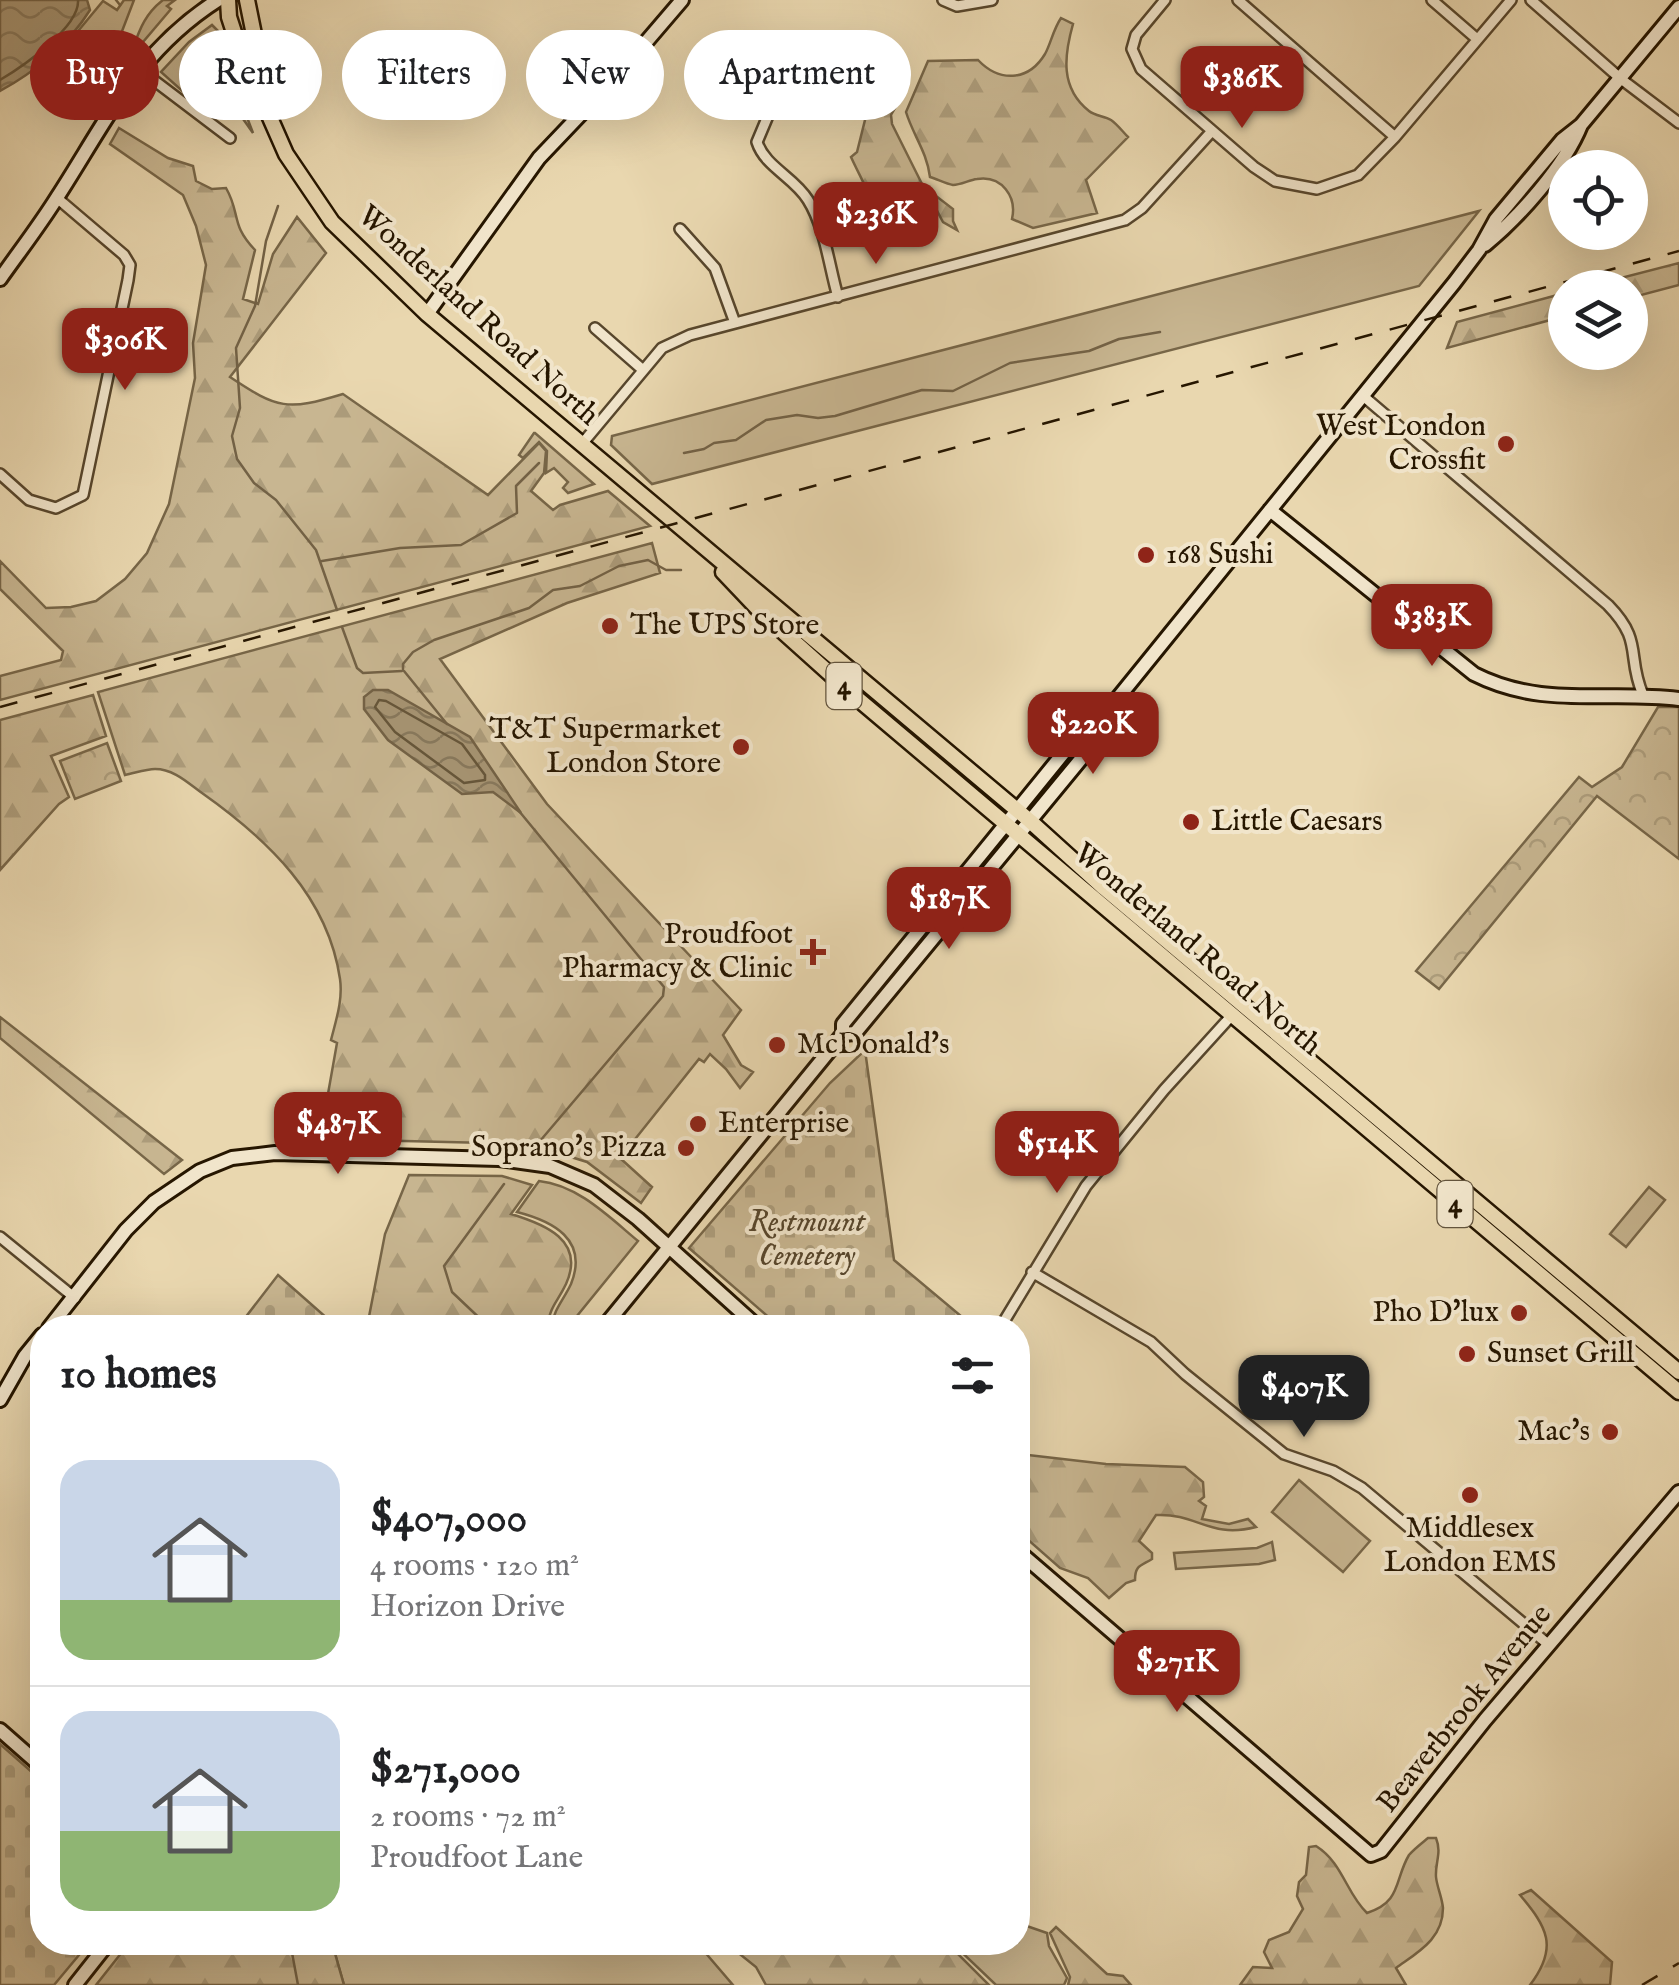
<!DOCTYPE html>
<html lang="en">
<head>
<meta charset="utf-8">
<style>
	:root { --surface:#fff; --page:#f6f6f6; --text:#202124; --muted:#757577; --line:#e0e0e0; --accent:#8f2418 }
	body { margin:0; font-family:"IM FELL English",serif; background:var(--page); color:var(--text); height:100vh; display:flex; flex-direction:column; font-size:38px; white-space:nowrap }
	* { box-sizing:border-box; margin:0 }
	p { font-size:32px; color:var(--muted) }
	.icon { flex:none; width:55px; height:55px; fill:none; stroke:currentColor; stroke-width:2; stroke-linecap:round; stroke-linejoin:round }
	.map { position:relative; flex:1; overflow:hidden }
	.panel { position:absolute; left:30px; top:1315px; width:1000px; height:640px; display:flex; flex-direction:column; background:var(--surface); border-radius:40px; box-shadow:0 10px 40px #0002 }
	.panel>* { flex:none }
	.banner { position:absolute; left:30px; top:30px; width:1000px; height:90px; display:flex; gap:20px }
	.fabs { position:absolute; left:1548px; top:150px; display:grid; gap:20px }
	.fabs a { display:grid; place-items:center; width:100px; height:100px; border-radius:50%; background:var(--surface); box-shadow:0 10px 40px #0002; font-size:50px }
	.price { position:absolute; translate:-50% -85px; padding:0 22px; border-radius:20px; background:var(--accent); color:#fff; font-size:32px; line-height:65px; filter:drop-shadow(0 2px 5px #0008) }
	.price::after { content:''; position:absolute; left:50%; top:60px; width:30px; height:22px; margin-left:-15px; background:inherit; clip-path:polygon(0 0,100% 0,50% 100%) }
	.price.active { background:#222; color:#fff }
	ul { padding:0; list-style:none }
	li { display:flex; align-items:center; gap:30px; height:250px; padding:0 30px }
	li+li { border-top:2px solid var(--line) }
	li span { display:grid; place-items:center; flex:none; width:280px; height:200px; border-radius:30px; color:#555 }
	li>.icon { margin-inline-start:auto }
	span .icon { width:120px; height:120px; fill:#fffc; stroke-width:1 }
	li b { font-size:42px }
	h2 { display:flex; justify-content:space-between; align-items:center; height:120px; padding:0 30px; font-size:42px }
	.chip { padding:0 35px; border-radius:45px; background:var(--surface); box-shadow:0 10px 40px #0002; font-size:35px; line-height:90px }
	.chip.active { background:var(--accent); color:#fff }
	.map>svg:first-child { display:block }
</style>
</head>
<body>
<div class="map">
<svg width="1679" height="1985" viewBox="0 0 1679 1985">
	<defs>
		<pattern id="forest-firs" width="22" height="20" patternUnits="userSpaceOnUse" patternTransform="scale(2.5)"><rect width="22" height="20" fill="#c8b691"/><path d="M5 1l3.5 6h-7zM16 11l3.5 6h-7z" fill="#ac9c7b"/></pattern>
		<pattern id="cemetery-stones" width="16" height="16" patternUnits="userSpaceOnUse" patternTransform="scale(2.5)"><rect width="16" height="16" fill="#c8b691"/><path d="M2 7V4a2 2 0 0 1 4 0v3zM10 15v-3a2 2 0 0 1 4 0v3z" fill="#ac9c7b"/></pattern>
		<pattern id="park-crowns" width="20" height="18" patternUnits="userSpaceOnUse" patternTransform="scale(2.5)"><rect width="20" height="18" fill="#c8b691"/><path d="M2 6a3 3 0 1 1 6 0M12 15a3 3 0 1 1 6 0" fill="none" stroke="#ac9c7b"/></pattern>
		<pattern id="water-waves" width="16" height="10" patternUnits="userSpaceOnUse" patternTransform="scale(2.5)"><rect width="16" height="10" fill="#a79574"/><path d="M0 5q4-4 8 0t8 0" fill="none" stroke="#88795d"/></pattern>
	</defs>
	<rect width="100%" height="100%" fill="#e9d7af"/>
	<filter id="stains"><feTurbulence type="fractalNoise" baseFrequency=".002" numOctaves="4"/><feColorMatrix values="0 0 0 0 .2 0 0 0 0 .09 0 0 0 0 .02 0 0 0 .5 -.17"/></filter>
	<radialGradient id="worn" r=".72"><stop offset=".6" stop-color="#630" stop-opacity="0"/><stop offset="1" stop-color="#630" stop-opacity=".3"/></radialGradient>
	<path fill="#c8b691" stroke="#776648" stroke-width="2.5" d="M124 0H134L119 39V57L110 72 111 87 100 77 110 52 101 42 74 65 59 54 103 1 117 10Z
		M163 0H175L167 6 171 9 137 49 133 48C140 28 146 13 163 0Z
		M212 25 218 31 225 60 253 133 241 116 207 113 161 72 189 42Z
		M1479 211 1419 286 652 484 611 445 612 436Z
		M534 433H535L594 484 568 493 563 488 568 482 554 468 546 473 547 451 539 442 523 458 519 455Z
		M539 1181C578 1185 609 1217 638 1241L568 1327H551C555 1307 563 1301 571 1284 589 1239 552 1221 517 1212Z
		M1649 1187 1665 1200 1626 1247 1610 1234Z
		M1299 1480 1370 1541 1343 1572 1272 1512Z
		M1272 1542 1275 1560 1259 1564 1176 1569 1174 1553 1257 1548Z
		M1018 1923 1047 1933 1049 1946 1067 1978 1064 1985H996L952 1943 1018 1942Z
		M332 1943H697L733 1985H344Z"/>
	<path fill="url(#forest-firs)" stroke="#776648" stroke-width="2.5" d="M1061 18 1073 24C1064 56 1060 88 1089 111 1095 116 1104 116 1111 120 1117 124 1123 132 1128 137L1086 180 1097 213 1033 228 1012 219C1017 197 1002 175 977 179 969 180 961 185 953 185 946 184 937 179 930 177 927 152 913 135 906 112L928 61 978 60C999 82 1028 82 1045 54 1051 43 1053 30 1061 18Z
		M875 80 899 101 891 115 892 124 923 186 953 209V221L957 230 943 222 935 207 877 220C872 196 861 179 851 157L857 152Z
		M119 128 168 158 193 166 196 181 212 189 226 188C241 214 230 224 255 250L243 299 258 304 273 254 297 217 326 253 230 377C278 409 287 411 343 394L488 495 539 443 546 451 544 473 531 491 553 510 560 505 608 491 650 526 0 700V676L61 660 63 651 0 589V561L46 608 71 607 96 601 125 579 147 553 169 504 195 378 193 343 206 265 196 226 183 195 110 144Z
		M1679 263V285L1630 298V288L1586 287Z
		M1565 293V316L1447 348 1457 322Z
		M652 543 660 573 567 603 440 659 547 804 741 1010 723 1035 741 1065 753 1072 740 1088 726 1069 710 1054 704 1062 699 1059 620 1158 652 1187 641 1203 587 1162 529 1144 320 1139 337 1043 331 1040C336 1020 343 1000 340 979 328 896 267 839 202 793 188 783 174 769 155 769 146 769 135 773 125 775L98 692Z
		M93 695 106 736 51 756 69 797 59 804 0 870V720Z
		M0 1017 182 1160 164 1174 0 1038Z
		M409 1175 502 1176 532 1185 511 1214C544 1224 586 1240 566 1284 557 1303 551 1304 547 1327H367L385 1234Z
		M1028 1455 1106 1464 1185 1467 1203 1482 1204 1497 1199 1501 1206 1506 1202 1519 1229 1524 1248 1519 1256 1527C1209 1539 1198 1513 1156 1515L1139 1541 1152 1553V1559C1141 1566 1135 1565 1135 1580L1126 1583 1109 1598 1088 1578 1060 1568 1018 1531V1472L1024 1467Z
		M1428 1838H1436C1442 1853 1435 1862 1436 1877 1437 1887 1442 1897 1443 1908 1443 1939 1418 1952 1396 1968L1406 1985H1240L1253 1967 1272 1968 1264 1952 1269 1940 1289 1932 1303 1909 1297 1896 1299 1882 1306 1875 1309 1847 1316 1846C1343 1863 1346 1893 1367 1913 1402 1902 1394 1880 1409 1855 1414 1849 1422 1843 1428 1838Z
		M1531 1890 1612 1962 1610 1985H1530C1559 1947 1547 1927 1520 1895Z
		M1056 1927 1107 1974 1123 1976 1131 1985H1068L1070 1977 1050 1933Z
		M130 1942 332 1943 344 1985H96Z
		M726 1943H947L989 1985H766L756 1967Z"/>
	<path fill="url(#cemetery-stones)" stroke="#776648" stroke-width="2.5" d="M865 1050 894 1260 974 1327H780L689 1248 830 1083Z
		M278 1275 337 1327H238Z
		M0 1744 42 1781V1942L89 1943 54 1985H0Z"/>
	<path fill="url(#park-crowns)" stroke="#776648" stroke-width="2.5" d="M1658 707H1679V859L1597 796 1439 989 1416 971 1579 777 1592 787 1622 767Z
		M107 743 121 781 75 799 60 761Z"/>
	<path fill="url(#water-waves)" stroke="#736246" stroke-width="2.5" d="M0 0H87L90 10C69 44 35 72 0 91Z
		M373 690H388L470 737 521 813 493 792 462 794 388 740 364 709V697Z"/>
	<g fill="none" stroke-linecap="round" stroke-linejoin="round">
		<path stroke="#66563a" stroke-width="2.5" d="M0 80C22 67 80 27 78 0
			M379 700 386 701 462 744 485 775V780L464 783 395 732 375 707Z"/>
		<path stroke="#736246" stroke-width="2.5" d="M116 0 120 5
			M278 206 266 241 255 306 236 348 240 408 232 436 237 459 254 483 276 500 316 550 337 610
			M684 453 704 449 714 443 736 440 766 420 797 415 818 418 835 416 922 390 953 391 1010 363 1089 351 1119 339 1160 332
			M322 561 400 548 461 545 517 513 516 486 539 463
			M342 627 357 668 363 673 402 671
			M403 669V664L413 652 434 640 529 608 553 590 580 586 619 566 648 560 666 570H681
			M404 671 447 724
			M519 811 664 987 663 996 540 1141
			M490 1328 452 1292 444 1266 504 1184
			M290 1942 298 1985"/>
		<defs>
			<path id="street" d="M943 0 957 6 992 0
				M1165 0 1136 35 1132 49 1141 69 1254 167 1275 181 1317 189 1358 175 1395 137 1511 0
				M1238 0 1395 137
				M1432 0 1477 39
				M1531 0 1621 79 1679 123
				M139 69 230 138
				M792 91 770 111 757 142C765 167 794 177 808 200 825 227 829 266 838 297
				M680 229 715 268 735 323
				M595 328 643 370
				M1362 395 1608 605C1644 642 1626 655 1643 695
				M581 445 662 348 690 335 1125 220 1142 208 1212 131
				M0 474 29 500 56 508 83 495 128 280 130 265 124 255 57 198
				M0 1237 75 1298
				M1032 1272 1151 1342 1185 1374 1284 1454 1333 1471 1362 1488 1549 1645
				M1000 1328 1086 1186 1164 1090 1233 1014"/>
			<path id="secondary" d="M1485 245C1520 216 1564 167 1581 125
				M0 279C19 252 40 225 58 196 107 120 138 51 218 0
				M427 314 539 158 617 76 682 0
				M1270 510 1474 674C1543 709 1606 690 1679 699
				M843 1034 855 1033 1104 731 1109 709 1454 283 1479 250 1496 219 1562 140 1581 125 1679 7
				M49 1328 126 1230 154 1202 200 1171 232 1158 275 1153 499 1159 550 1166 594 1185 638 1219 759 1328
				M603 1328 843 1034V1024L1092 718 1109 709
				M0 1400 25 1356 42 1335
				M1018 1551 1371 1855 1381 1851 1485 1720 1679 1492
				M0 1730 42 1767
				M75 1985 109 1942"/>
			<path id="primary" d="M228 0 229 17 253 91 264 104 286 154 332 222 427 314 1030 821 1104 888 1679 1372
				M247 0 264 84V104
				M723 572 760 611 858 699 1679 1392"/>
		</defs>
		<use href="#street" stroke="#57462c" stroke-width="14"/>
		<use href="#secondary" stroke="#261600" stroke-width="18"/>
		<use href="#primary" stroke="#261600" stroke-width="19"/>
		<use href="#street" stroke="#f1e5cb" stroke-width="9"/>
		<use href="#secondary" stroke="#f1e5cb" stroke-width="12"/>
		<use href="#primary" stroke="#e9d7af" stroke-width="14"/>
		<path stroke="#261600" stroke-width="2.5" stroke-dasharray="18 18" stroke-linecap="butt" d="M0 707 1679 251
			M1642 1985 1679 1963"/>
	</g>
	<g fill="#8f2418" stroke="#f1e5cb" stroke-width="4">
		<circle cx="1506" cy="444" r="10"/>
		<circle cx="1146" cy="555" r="10"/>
		<circle cx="610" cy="626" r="10"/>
		<circle cx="741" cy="747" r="10"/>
		<circle cx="1191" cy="822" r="10"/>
		<path d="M808 937h10v10h10v10h-10v10h-10v-10h-10v-10h10z"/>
		<circle cx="777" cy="1045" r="10"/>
		<circle cx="698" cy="1124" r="10"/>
		<circle cx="686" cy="1148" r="10"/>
		<circle cx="1519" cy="1313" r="10"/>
		<circle cx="1467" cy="1354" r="10"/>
		<circle cx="1610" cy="1432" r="10"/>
		<circle cx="1470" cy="1495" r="10"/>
	</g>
	<g text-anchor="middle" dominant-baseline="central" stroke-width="8" stroke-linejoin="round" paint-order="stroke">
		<g fill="#f1e5cb" stroke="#63543d" stroke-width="2.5">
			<rect x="826.5" y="663" width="35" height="46" rx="8"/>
			<rect x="1437.5" y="1181" width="35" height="46" rx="8"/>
		</g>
		<g font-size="28" font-weight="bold" fill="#261600">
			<text x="844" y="686">4</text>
			<text x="1455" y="1204">4</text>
		</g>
		<g font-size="30" fill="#261600" stroke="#f1e5cb">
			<text transform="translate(478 316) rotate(42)">Wonderland Road North</text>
			<text transform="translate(1197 950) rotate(40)">Wonderland Road North</text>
			<text transform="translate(1465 1709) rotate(-51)">Beaverbrook Avenue</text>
		</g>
		<g font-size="30" fill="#261600" stroke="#f1e5cb" text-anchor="end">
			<text x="1486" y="427">West London<tspan x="1486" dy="34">Crossfit</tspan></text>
			<text x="1166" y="555" text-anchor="start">168 Sushi</text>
			<text x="630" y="626" text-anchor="start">The UPS Store</text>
			<text x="721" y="730">T&amp;T Supermarket<tspan x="721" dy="34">London Store</tspan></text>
			<text x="1211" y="822" text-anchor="start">Little Caesars</text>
			<text x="793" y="935">Proudfoot<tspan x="793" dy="34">Pharmacy &amp; Clinic</tspan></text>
			<text x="797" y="1045" text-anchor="start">McDonald's</text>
			<text x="718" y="1124" text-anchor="start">Enterprise</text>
			<text x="666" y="1148">Soprano's Pizza</text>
			<text x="1499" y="1313">Pho D'lux</text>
			<text x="1487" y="1354" text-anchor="start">Sunset Grill</text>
			<text x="1590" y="1432">Mac's</text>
			<text x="1470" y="1529" text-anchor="middle">Middlesex<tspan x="1470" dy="34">London EMS</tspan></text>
		</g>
		<g font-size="30" font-style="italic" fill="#57462c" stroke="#f1e5cb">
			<text x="807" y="1223">Restmount<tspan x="807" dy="34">Cemetery</tspan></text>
		</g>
	</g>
	<rect width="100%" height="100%" filter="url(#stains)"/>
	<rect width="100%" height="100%" fill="url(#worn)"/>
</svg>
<div class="fabs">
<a><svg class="icon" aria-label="locate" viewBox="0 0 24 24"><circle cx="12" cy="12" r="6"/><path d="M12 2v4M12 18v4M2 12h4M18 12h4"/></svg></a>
<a><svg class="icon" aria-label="layers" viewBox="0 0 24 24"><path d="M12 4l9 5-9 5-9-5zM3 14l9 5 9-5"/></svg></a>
</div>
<b class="price" style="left:1242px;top:131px">$386K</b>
<b class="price" style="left:876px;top:267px">$236K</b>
<b class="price" style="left:125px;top:393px">$306K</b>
<b class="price" style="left:1432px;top:669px">$383K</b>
<b class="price" style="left:1093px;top:777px">$220K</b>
<b class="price" style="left:949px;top:952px">$187K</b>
<b class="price" style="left:338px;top:1177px">$487K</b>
<b class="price" style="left:1057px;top:1196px">$514K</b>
<b class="price active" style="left:1304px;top:1440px">$407K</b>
<b class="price" style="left:1177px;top:1715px">$271K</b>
<div class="banner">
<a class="chip active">Buy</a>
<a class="chip">Rent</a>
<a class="chip">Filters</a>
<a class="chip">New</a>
<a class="chip">Apartment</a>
</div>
<section class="panel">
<h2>10 homes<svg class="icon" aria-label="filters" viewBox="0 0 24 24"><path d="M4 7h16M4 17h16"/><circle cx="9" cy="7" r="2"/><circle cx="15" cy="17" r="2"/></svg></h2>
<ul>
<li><span style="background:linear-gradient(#c9d6e8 70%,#8fb573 0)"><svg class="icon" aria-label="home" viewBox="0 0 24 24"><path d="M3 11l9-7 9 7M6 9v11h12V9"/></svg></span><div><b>$407,000</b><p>4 rooms · 120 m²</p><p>Horizon Drive</p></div></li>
<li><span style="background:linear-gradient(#c9d6e8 60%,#8fb573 0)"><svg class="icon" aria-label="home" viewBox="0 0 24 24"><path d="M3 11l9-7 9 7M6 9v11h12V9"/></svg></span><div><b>$271,000</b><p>2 rooms · 72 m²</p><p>Proudfoot Lane</p></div></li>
</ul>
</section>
</div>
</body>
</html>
